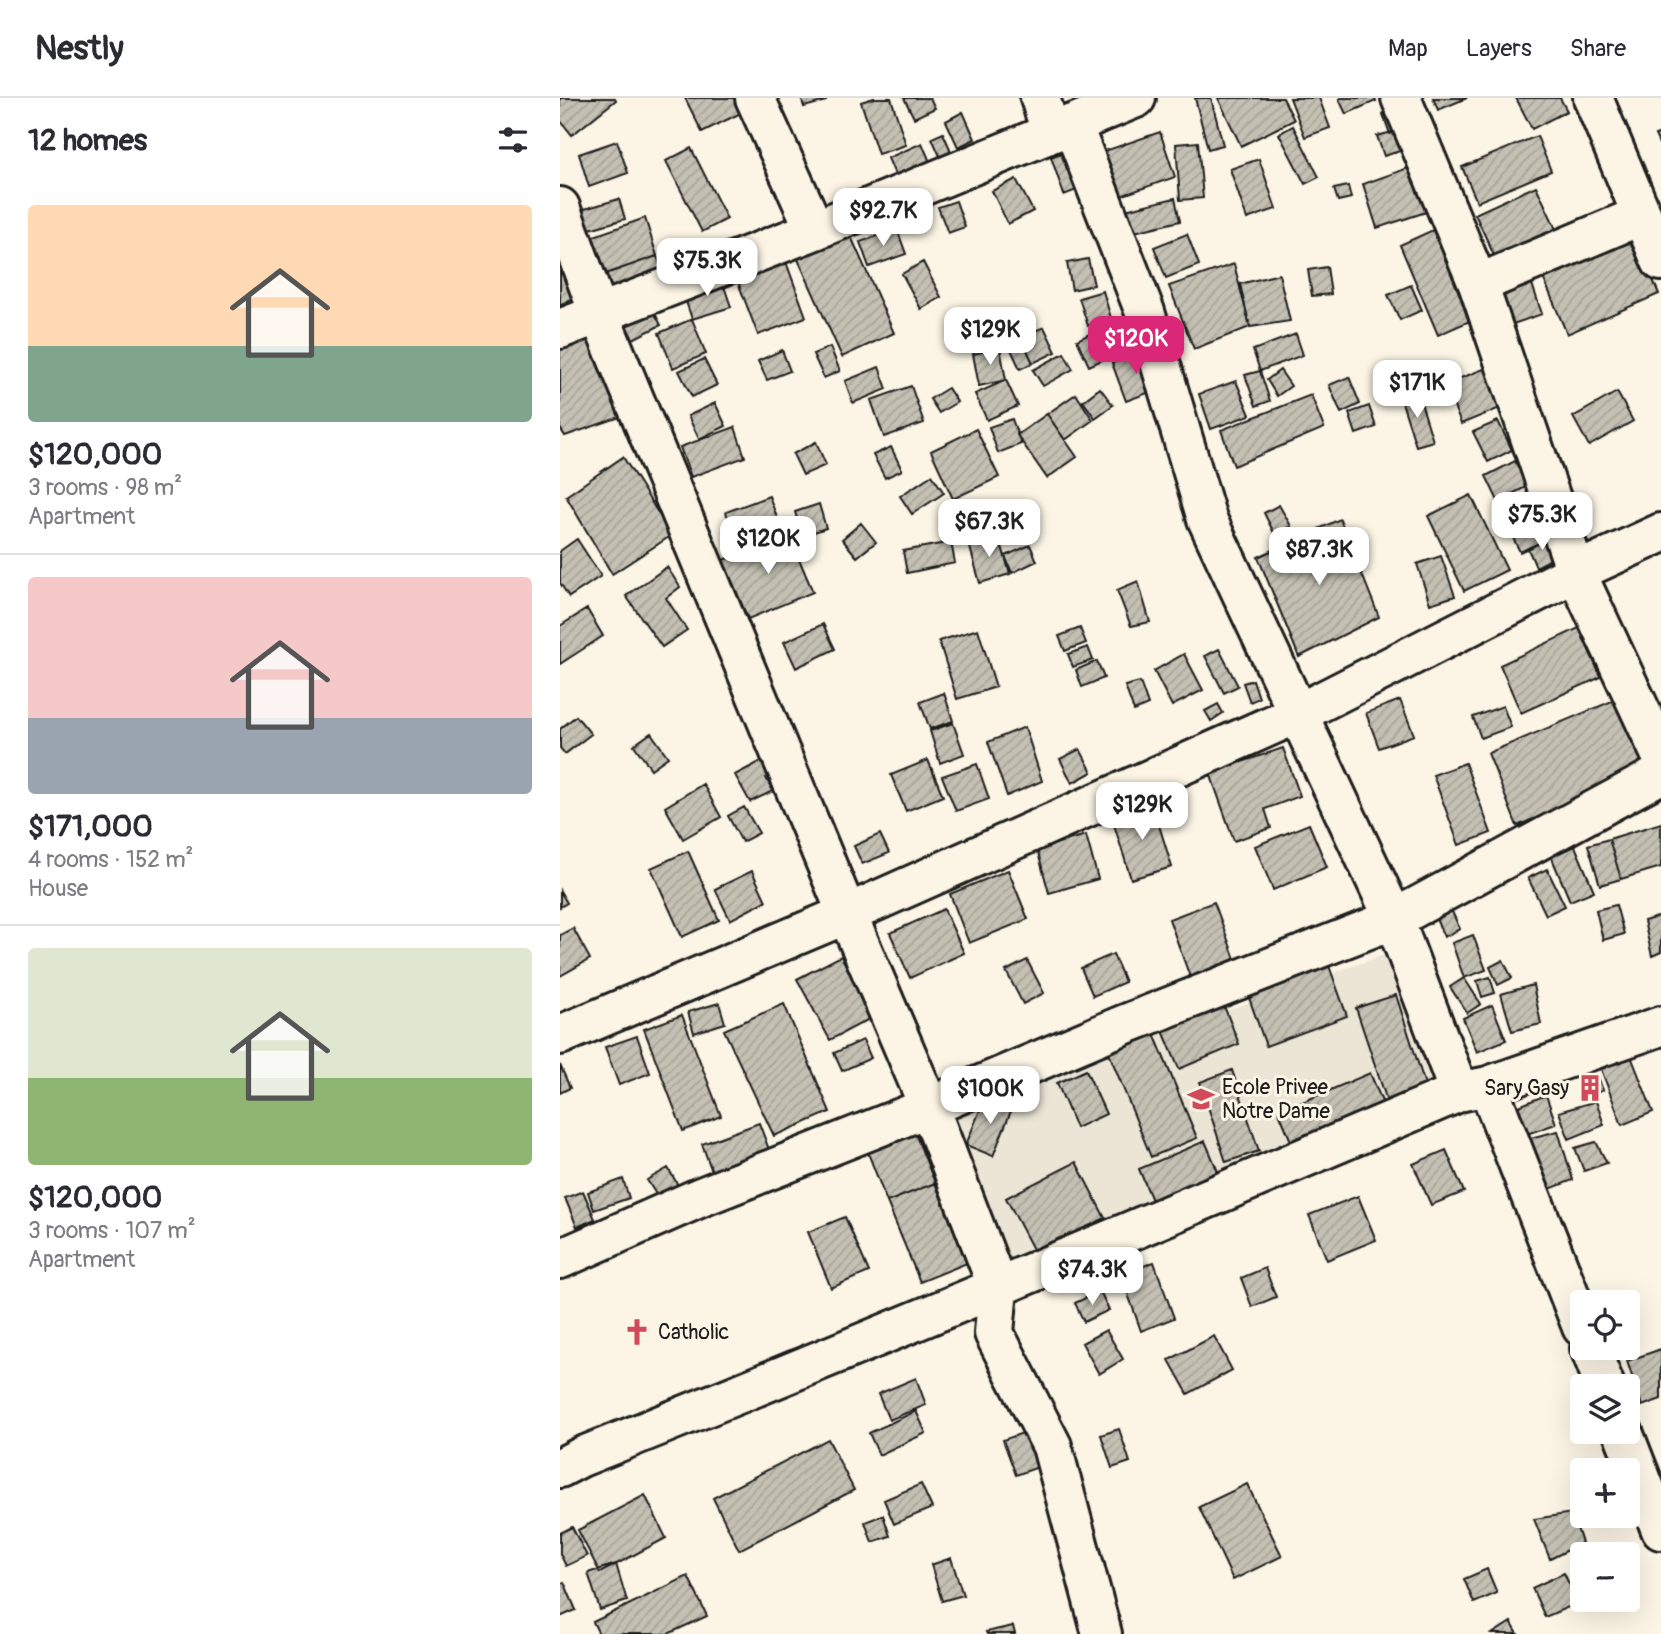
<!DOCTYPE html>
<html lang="en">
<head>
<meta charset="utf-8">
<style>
	:root { --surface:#fff; --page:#f7f7f7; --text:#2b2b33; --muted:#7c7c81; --line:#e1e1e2; --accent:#db2777 }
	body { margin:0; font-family:Pangolin,sans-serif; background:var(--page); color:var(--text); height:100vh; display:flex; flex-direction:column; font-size:26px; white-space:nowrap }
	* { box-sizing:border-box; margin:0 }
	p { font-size:23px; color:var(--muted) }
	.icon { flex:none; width:38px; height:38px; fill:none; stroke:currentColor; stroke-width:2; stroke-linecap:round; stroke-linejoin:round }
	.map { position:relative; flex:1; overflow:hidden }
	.sheet { display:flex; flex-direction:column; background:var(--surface); width:560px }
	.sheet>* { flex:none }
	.tools { position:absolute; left:1010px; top:1192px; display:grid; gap:14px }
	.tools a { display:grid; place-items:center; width:70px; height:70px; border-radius:7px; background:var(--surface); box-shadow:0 7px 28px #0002; font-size:35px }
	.price { position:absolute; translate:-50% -60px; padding:0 16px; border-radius:14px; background:#fff; color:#222; font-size:23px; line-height:46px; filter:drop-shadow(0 2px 4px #0008) }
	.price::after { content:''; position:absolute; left:50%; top:42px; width:21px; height:16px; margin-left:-10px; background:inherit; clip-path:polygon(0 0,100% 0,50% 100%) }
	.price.selected { background:var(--accent); color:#fff }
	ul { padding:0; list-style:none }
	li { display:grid; align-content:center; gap:14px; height:371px; padding:0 28px }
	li+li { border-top:2px solid var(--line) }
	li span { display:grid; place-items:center; height:217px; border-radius:7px; color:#555 }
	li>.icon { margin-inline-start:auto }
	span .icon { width:126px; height:126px; fill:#fffc; stroke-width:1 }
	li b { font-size:30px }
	h2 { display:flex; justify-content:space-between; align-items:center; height:84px; padding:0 28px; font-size:30px }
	header { display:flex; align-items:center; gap:42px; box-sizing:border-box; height:98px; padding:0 35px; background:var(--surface); border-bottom:2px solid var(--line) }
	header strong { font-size:33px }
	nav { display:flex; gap:38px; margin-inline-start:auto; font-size:24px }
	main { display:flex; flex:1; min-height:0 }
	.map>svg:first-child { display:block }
</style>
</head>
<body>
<header>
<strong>Nestly</strong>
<nav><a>Map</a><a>Layers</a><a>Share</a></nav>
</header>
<main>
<section class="sheet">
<h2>12 homes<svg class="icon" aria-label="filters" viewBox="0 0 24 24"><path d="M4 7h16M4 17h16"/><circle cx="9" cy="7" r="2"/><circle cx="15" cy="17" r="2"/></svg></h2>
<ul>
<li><span style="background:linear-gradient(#ffd9b3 65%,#7fa58c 0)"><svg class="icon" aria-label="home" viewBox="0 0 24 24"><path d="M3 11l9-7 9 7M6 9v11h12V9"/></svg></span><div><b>$120,000</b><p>3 rooms · 98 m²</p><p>Apartment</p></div></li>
<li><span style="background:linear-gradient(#f6c9c9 65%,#9aa5b1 0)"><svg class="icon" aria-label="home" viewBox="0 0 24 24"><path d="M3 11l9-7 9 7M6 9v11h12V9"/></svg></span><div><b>$171,000</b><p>4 rooms · 152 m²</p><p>House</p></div></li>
<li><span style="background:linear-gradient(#dfe7d0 60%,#8fb573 0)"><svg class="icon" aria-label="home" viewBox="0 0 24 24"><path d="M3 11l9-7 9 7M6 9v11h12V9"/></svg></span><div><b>$120,000</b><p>3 rooms · 107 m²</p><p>Apartment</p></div></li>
</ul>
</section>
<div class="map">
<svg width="1101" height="1536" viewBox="0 0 1101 1536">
	<defs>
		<pattern id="building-hatch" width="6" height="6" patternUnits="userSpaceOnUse" patternTransform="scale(1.75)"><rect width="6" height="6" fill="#c4c0b3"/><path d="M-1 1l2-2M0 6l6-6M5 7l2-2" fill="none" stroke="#a8a499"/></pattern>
	</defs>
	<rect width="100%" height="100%" fill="#fcf5e5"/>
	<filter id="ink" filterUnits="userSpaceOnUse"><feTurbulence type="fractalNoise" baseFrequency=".0143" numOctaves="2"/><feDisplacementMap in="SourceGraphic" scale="14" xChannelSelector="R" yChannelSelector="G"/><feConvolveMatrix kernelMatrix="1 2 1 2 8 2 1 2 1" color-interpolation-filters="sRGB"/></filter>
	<g filter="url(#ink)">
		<path fill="#ebe5d6" d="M830 855 889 991 451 1164 389 1010Z"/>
		<path fill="url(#building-hatch)" stroke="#1c1c1c" stroke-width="2" d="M0 0H55L56 2 12 37 0 22Z
			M125 0H183L189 11 142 34Z
			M241 0H265L266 3 244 9Z
			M314 0H331L346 47 318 56 301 4Z
			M344 0H370L375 10 354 20Z
			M635 0H651L663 47 648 51Z
			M658 0H723L734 22 681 48Z
			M730 0H759L770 30 745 39Z
			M781 0H815L816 3 786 16 779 1Z
			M873 0H907L878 12Z
			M956 0H1000L1007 13 972 31Z
			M839 10 846 29 830 36 823 16Z
			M403 14 415 41 398 49 386 23Z
			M733 28 759 79 745 86 719 36Z
			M840 32 846 51 824 58 817 38Z
			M600 34 615 79 555 100 539 55Z
			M383 35 394 60 383 65 372 40Z
			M1101 35V50L1095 37Z
			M977 38 991 73 917 104 902 69Z
			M57 43 68 75 29 89 19 56Z
			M638 44 643 100 620 102 616 46Z
			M362 45 370 64 336 79 328 60Z
			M131 50 167 121 142 134 106 63Z
			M506 53 519 91 504 97 491 59Z
			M699 61 716 111 687 121 670 71Z
			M851 69 866 114 817 130 803 86Z
			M456 81 473 113 448 126 432 93Z
			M788 88 791 100 778 103 774 91Z
			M976 88 997 133 936 162 915 116Z
			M615 100 620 123 570 135 565 112Z
			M59 101 65 121 26 132 21 112Z
			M396 103 405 129 388 135 378 109Z
			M85 120 97 158 40 178 28 140Z
			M337 131 346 156 309 169 300 144Z
			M873 132 912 222 878 237 840 147Z
			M289 134 334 235 282 259 237 159Z
			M627 136 639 167 606 180 594 149Z
			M1074 137 1099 196 1007 236 982 177Z
			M0 144 25 194 0 207Z
			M97 158 104 177 47 197 40 178Z
			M225 161 246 219 198 237 176 179Z
			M528 161 534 187 512 192 507 165Z
			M363 164 381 199 361 211 342 176Z
			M674 166 690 229 634 251 609 188Z
			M767 169 771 196 752 198 748 172Z
			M719 176 730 223 690 229 680 186Z
			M161 179 171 209 132 221 122 192Z
			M972 186 982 216 953 226 943 196Z
			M851 187 862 212 840 222 828 197Z
			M543 193 551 220 528 228 519 200Z
			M91 208 101 227 73 241 63 222Z
			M570 218 582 241 554 256 542 233Z
			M132 221 146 256 113 270 99 235Z
			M32 229 69 316 5 338 0 330V240Z
			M484 229 496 254 473 265 461 239Z
			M538 232 551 258 529 268 517 242Z
			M736 236 743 257 700 273 693 252Z
			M461 239 473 265 460 271 448 245Z
			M270 249 280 273 264 280 253 256Z
			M440 250 446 282 419 288 413 256Z
			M222 252 230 273 207 282 198 263Z
			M587 252 601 290 566 303 552 265Z
			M504 255 513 271 483 288 473 272Z
			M144 261 157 287 132 299 119 273Z
			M934 267 950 306 901 326 885 286Z
			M319 269 327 291 293 305 285 283Z
			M720 272 731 288 717 298 707 282Z
			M700 273 710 303 696 308 685 277Z
			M789 279 800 306 781 315 769 287Z
			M446 282 458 308 427 322 415 296Z
			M676 283 690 317 651 331 639 296Z
			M351 288 364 325 324 339 311 302Z
			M388 290 397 304 379 315 370 301Z
			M540 290 553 307 535 320 523 303Z
			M1057 294 1073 323 1029 348 1013 319Z
			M858 295 873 343 856 348 841 301Z
			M516 296 533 322 505 342 487 316Z
			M751 297 764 330 674 368 661 332Z
			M155 305 166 328 139 341 128 318Z
			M809 308 816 329 796 336 789 315Z
			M487 316 517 359 487 380 457 337Z
			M452 321 461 346 438 355 429 329Z
			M938 323 952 352 928 364 913 334Z
			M175 329 185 359 131 379 120 349Z
			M416 331 439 379 393 401 371 353Z
			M256 344 266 367 243 377 233 356Z
			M331 349 342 372 325 380 313 357Z
			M63 359 112 437 52 476 6 398Z
			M955 363 968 388 938 403 926 378Z
			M372 377 384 395 352 416 340 398Z
			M911 397 947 472 904 493 868 418Z
			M209 398 221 430 177 446 166 414Z
			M972 403 989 440 960 454 942 418Z
			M259 406 266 430 242 438 235 414Z
			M719 407 731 428 715 437 704 415Z
			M780 421 819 519 739 559 698 459Z
			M301 425 316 444 297 459 282 441Z
			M228 435 253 494 188 521 163 462Z
			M439 438 450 476 420 485 409 446Z
			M989 440 997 458 976 469 968 451Z
			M17 441 41 478 9 499 0 485V453Z
			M391 444 395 465 347 475 343 453Z
			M470 447 477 463 452 475 445 458Z
			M881 458 895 498 870 506 857 466Z
			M107 469 120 489 106 500 127 532 102 549 66 498Z
			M578 483 590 524 571 528 557 492Z
			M27 511 43 538 0 566V528Z
			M263 526 275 551 236 570 224 544Z
			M520 530 526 545 505 553 499 538Z
			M1019 530 1041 579 961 615 940 567Z
			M418 531 436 589 397 601 379 543Z
			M528 549 533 562 513 569 508 556Z
			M659 551 678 588 664 595 645 558Z
			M624 556 643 592 612 608 594 573Z
			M537 563 544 580 522 589 516 572Z
			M693 582 699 600 690 604 683 585Z
			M580 584 588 607 574 613 565 588Z
			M384 595 393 623 370 631 360 604Z
			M1064 598 1093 670 957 728 928 655Z
			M840 602 854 637 819 650 806 615Z
			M658 606 663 615 651 623 645 613Z
			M943 608 951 629 921 640 913 619Z
			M16 618 31 636 5 656 0 650V631Z
			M393 625 404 656 380 665 370 633Z
			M465 629 482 683 447 698 428 644Z
			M91 635 108 659 91 671 74 647Z
			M723 650 740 698 705 711 711 730 674 743 650 675Z
			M520 651 532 674 512 685 500 661Z
			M209 659 218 674 206 680 213 693 190 704 175 677Z
			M368 662 383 698 346 713 331 677Z
			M905 665 931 735 899 747 873 677Z
			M417 666 429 701 396 713 382 678Z
			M143 686 161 719 123 741 105 709Z
			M593 708 612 769 571 781 552 720Z
			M184 709 199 735 182 744 168 718Z
			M1101 725V769L1061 781 1049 741Z
			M749 726 767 769 713 792 695 748Z
			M320 736 329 755 302 766 294 748Z
			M526 737 538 781 489 795 477 751Z
			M1049 741 1061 781 1040 787 1028 747Z
			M1015 748 1034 793 1010 803 991 758Z
			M128 753 159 822 122 839 91 770Z
			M987 771 1005 808 986 817 968 780Z
			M448 772 468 821 409 845 390 796Z
			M192 773 206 803 170 822 155 791Z
			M0 793 7 805 0 809Z
			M654 804 675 861 630 879 609 821Z
			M888 805 900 831 884 839 872 812Z
			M1056 807 1064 836 1043 842 1036 812Z
			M384 811 404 855 350 880 330 835Z
			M1101 818V854L1092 858 1084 823Z
			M13 830 30 861 0 878V837Z
			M913 837 926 872 904 880 892 845Z
			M553 856 565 884 533 898 521 870Z
			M281 858 313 919 270 942 237 881Z
			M467 862 484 895 463 906 446 873Z
			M943 862 952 880 938 887 930 869Z
			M768 865 787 918 706 948 687 894Z
			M930 879 935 895 922 899 917 883Z
			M904 880 921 906 907 915 890 889Z
			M973 887 981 926 952 933 941 896Z
			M836 897 868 996 829 1009 796 910Z
			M662 903 679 946 619 971 601 928Z
			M159 905 165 925 134 935 128 914Z
			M224 906 270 1014 214 1038 164 932Z
			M932 907 946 942 917 954 903 920Z
			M122 917 161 1018 123 1033 84 931Z
			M592 931 637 1040 591 1059 547 950Z
			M77 938 90 975 59 987 45 949Z
			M303 942 311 960 282 973 274 955Z
			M1071 958 1093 1014 1062 1027 1041 971Z
			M0 967 10 990 0 995Z
			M526 972 546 1016 516 1030 497 985Z
			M672 972 699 1053 666 1064 640 984Z
			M810 975 826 1013 735 1053 719 1014Z
			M1038 979 1043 992 1022 1002 1017 987Z
			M426 997 453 1008 433 1058 406 1047Z
			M986 997 996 1026 961 1038 949 1012Z
			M1036 1003 1044 1027 1009 1041 999 1014Z
			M199 1025 211 1057 154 1079 142 1046Z
			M354 1033 375 1085 327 1104 307 1052Z
			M998 1033 1013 1082 982 1094 966 1041Z
			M645 1043 662 1083 596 1112 579 1071Z
			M1036 1044 1047 1065 1024 1073 1015 1050Z
			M886 1052 904 1094 871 1107 853 1066Z
			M516 1064 545 1120 476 1157 446 1100Z
			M108 1070 119 1089 99 1101 87 1082Z
			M63 1081 69 1100 34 1112 28 1094Z
			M375 1085 407 1165 360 1184 327 1104Z
			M23 1093 35 1121 17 1129 5 1100Z
			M798 1098 816 1142 767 1162 749 1117Z
			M285 1119 309 1174 271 1190 248 1134Z
			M594 1164 614 1220 581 1233 561 1176Z
			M705 1170 716 1199 692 1209 681 1180Z
			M540 1193 549 1212 524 1224 515 1205Z
			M546 1232 563 1261 539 1276 522 1245Z
			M654 1238 672 1272 628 1296 609 1262Z
			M1101 1251V1301L1082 1308 1067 1263Z
			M356 1280 366 1307 329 1322 318 1296Z
			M356 1313 366 1335 319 1357 309 1335Z
			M559 1331 570 1364 552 1370 541 1337Z
			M471 1332 484 1367 456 1377 443 1342Z
			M268 1341 294 1392 179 1452 153 1400Z
			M361 1386 372 1410 334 1426 324 1402Z
			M687 1386 722 1458 673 1482 639 1409Z
			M85 1397 106 1440 40 1475 18 1432Z
			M1012 1415 1022 1445 990 1461 974 1421Z
			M323 1417 330 1438 312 1444 305 1424Z
			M1042 1418H1062L1064 1424 1045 1428Z
			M12 1429 27 1458 6 1468 0 1456V1435Z
			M391 1460 403 1497 382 1503 371 1467Z
			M56 1466 67 1503 40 1512 28 1475Z
			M927 1471 937 1495 914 1505 904 1481Z
			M1004 1475 1018 1505 985 1519 972 1490Z
			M128 1478 147 1518 108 1536H39L33 1524Z
			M4 1484 16 1512 0 1519V1486Z
			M951 1524 958 1536H932Z
			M453 1528 455 1536H427L426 1534Z"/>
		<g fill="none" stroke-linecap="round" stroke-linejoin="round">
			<defs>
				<path id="street" d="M195 0 255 132
					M480 0 491 34
					M841 0 918 186 1016 474 1101 657
					M1033 0 1101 163
					M512 26 585 214 647 421 834 821 899 994
					M0 109 39 216 287 816 369 1009 438 1190 434 1235 492 1348 542 1536
					M918 186 1082 117
					M0 231 255 132 576 0
					M0 937 287 816 739 615 1016 474 1101 435
					M928 988 1022 1229
					M0 1161 141 1099 369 1009 563 927 834 821 1101 676
					M1030 1250 1045 1288
					M1063 1334 1101 1432
					M0 1370 21 1359C316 1242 607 1118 899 994L928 988 1101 928"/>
			</defs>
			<use href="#street" stroke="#1c1c1c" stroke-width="44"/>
			<use href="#street" stroke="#fcf5e5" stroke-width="38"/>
		</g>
	</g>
	<defs>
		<symbol id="building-bare" viewBox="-9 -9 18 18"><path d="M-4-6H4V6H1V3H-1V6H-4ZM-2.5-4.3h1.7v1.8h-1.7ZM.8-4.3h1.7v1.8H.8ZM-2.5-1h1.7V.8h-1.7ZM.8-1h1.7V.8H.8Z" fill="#d1495b" stroke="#fcf5e5" stroke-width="2.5" paint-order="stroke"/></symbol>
		<symbol id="school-bare" viewBox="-9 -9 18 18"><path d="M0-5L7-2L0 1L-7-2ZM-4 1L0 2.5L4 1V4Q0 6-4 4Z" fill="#d1495b" stroke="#fcf5e5" stroke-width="2.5" paint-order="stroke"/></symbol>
		<symbol id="church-bare" viewBox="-9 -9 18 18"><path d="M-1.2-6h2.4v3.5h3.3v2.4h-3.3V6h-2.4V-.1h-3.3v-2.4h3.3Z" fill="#d1495b" stroke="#fcf5e5" stroke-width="2.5" paint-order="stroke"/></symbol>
	</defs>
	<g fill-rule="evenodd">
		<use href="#building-bare" x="1011" y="971" width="38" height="38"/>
		<use href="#school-bare" x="622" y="982" width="38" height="38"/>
		<use href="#church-bare" x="58" y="1215" width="38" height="38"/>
	</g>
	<g text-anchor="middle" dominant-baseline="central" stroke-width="6" stroke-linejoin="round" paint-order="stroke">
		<g font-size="21" fill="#1c1c1c" stroke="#fcf5e5" text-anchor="start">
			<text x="662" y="989">Ecole Privee<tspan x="662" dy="24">Notre Dame</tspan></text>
			<text x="1009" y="990" text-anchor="end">Sary Gasy</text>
			<text x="98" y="1234">Catholic</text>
		</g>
	</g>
</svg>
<div class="tools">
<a><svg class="icon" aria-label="locate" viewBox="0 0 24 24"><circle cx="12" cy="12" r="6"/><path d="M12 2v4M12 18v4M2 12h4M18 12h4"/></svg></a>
<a><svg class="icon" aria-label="layers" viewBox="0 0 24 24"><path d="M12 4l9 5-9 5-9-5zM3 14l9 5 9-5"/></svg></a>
<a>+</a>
<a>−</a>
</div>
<b class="price" style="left:323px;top:150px">$92.7K</b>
<b class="price" style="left:147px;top:200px">$75.3K</b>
<b class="price" style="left:430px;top:269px">$129K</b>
<b class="price selected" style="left:576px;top:278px">$120K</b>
<b class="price" style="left:857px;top:322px">$171K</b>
<b class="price" style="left:982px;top:454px">$75.3K</b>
<b class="price" style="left:429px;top:461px">$67.3K</b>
<b class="price" style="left:208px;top:478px">$120K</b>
<b class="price" style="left:759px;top:489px">$87.3K</b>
<b class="price" style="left:582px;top:744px">$129K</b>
<b class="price" style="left:430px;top:1028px">$100K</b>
<b class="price" style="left:532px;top:1209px">$74.3K</b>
</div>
</main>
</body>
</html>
